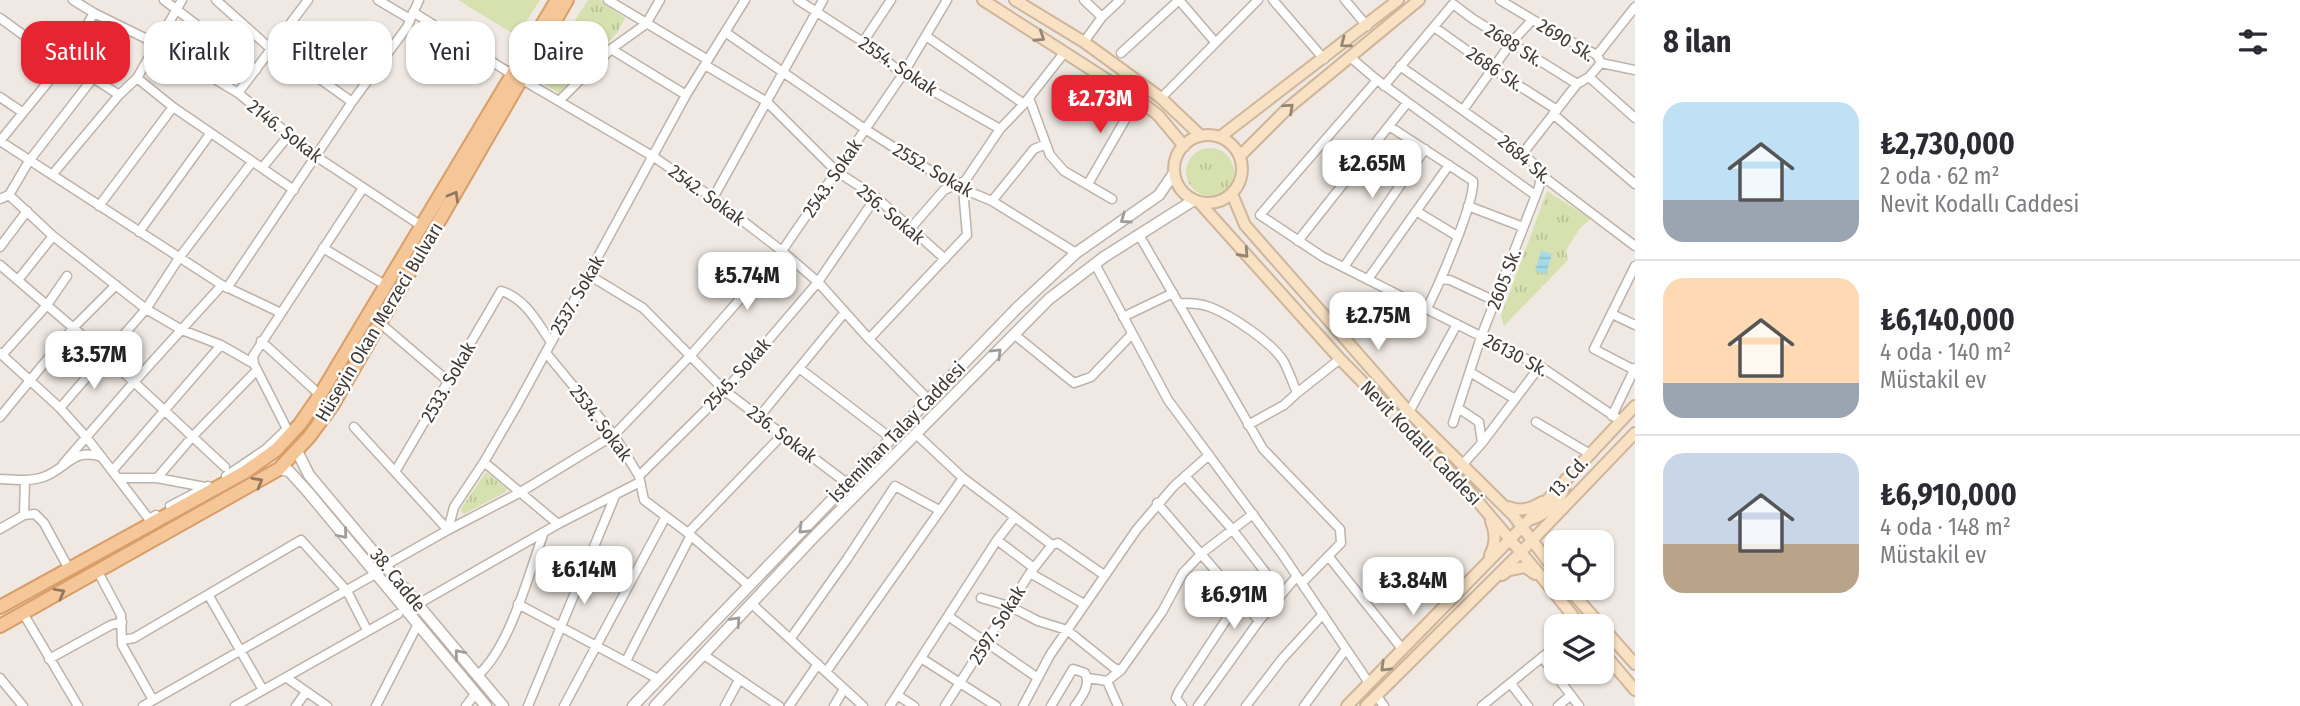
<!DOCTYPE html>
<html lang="tr">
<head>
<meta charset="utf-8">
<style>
	:root { --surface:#fff; --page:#f2f2f3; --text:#2b2b33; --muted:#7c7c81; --line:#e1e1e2; --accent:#e72431 }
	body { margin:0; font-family:"Fira Sans Condensed",sans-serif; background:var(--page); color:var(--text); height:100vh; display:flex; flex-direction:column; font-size:26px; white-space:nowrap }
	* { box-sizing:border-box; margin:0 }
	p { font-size:23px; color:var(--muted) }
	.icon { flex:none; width:38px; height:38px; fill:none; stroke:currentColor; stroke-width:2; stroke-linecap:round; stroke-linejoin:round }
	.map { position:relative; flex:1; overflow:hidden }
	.details { display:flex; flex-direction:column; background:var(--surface); width:665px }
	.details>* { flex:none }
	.banner { position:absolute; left:21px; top:21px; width:665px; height:63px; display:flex; gap:14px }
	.controls { position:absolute; left:1544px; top:530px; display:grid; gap:14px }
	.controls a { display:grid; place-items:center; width:70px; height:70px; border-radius:14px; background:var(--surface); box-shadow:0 2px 5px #0004; font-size:35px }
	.price { position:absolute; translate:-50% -60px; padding:0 16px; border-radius:14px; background:#fff; color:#222; font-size:23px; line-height:46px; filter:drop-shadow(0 2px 4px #0008) }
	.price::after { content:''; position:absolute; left:50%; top:42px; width:21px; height:16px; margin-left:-10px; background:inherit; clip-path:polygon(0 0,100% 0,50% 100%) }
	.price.selected { background:var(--accent); color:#fff }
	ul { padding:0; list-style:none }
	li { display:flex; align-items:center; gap:21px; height:175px; padding:0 28px }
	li+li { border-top:2px solid var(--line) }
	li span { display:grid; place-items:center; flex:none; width:196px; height:140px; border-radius:21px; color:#555 }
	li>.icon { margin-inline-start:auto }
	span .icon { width:84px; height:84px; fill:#fffc; stroke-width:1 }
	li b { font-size:30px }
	h2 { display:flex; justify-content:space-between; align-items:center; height:84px; padding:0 28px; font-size:30px }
	.tag { padding:0 24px; border-radius:21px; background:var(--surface); box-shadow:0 2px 5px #0004; font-size:24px; line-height:63px }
	.tag.selected { background:var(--accent); color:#fff }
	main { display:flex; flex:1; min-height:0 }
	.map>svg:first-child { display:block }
</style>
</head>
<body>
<main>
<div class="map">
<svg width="1635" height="706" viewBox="0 0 1635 706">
	<defs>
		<pattern id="grass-tufts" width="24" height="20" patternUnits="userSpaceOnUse" patternTransform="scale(1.75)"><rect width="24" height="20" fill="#d6e1af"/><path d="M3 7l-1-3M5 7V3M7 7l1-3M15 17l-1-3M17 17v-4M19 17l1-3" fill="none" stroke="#b9c297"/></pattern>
		<pattern id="water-rules" width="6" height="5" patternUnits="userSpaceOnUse" patternTransform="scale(1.75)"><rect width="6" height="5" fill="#a4dbe9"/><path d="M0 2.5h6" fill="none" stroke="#8ebdc8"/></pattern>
	</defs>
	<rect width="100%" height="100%" fill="#f0e9e3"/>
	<path fill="url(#grass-tufts)" d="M588 0H600L625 18 617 33 559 93 541 82V73Z
		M1186 172a24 24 0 1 1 48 0a24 24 0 1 1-48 0Z
		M1547 191 1591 219 1580 228 1566 250 1568 260 1504 326 1501 316Z
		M486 472 507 489 506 492 464 514 460 510Z"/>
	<path fill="#d6e1af" d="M458 0H540L517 36Z"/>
	<path fill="url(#water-rules)" d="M1541 251 1552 254 1546 274 1535 271Z"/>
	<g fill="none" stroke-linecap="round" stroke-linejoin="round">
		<defs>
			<path id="minor" d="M73 0 94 13 157 44 238 93 317 157 420 225
				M164 0 256 70
				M216 0 271 49 281 51 352 102
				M378 0 410 19
				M608 0 708 60
				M798 0 863 42 903 74 1000 129
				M1084 0 1102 17
				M1179 0 1215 42
				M1273 0 1324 59
				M1345 0 1367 26
				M1500 0 1558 35 1597 55 1601 63 1635 70
				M413 12 513 75
				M0 18 63 64
				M1434 27 1493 69 1557 110
				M725 32 865 129 953 185 992 201 1076 253
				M926 36 1024 104
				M863 42 891 0
				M1084 42 1102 17 1120 0
				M611 49 686 95
				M1121 53 1179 0
				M1597 55 1635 7
				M1350 57 1377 80
				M66 60 119 95
				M705 65 767 102 836 171 876 197 945 259
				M1400 66 1519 150 1534 164 1541 175 1635 246
				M1589 77 1635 118
				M137 78 173 107 294 190
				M521 79 654 157 713 198 782 251 818 282 869 339 928 399
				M1384 86 1453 4 1473 19 1577 84
				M238 93 308 0
				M0 97 22 112
				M1029 98 1050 155 1064 171 1112 199
				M1161 98 1258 0
				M559 101 611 49 646 24 660 0
				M1463 110 1511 43 1532 20
				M1553 114 1635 184
				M1389 126 1473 181C1475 202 1438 287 1427 308
				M0 141 222 285 281 313
				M0 141 66 60 94 13
				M1523 153 1577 84 1589 77 1601 63
				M262 168 289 135
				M52 175 119 95 137 78 182 0
				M1088 184 1137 99
				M9 195 53 236 146 309 182 330 221 345 254 364
				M1535 195 1377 80 1260 215 1323 257 1540 366 1621 421
				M713 198 823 0
				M0 199 9 195 29 161 93 78
				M992 201 1034 149 1046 144
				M99 206 173 107
				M1468 206 1523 227
				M1416 211 1457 236
				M910 229 944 190 965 181 1000 129 1024 104 1064 53
				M139 232 210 134
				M1139 235 1263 449 1340 529 1341 543 1302 583
				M1298 241 1407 103
				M0 247 27 211
				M323 248 385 285
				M1095 264 1168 400 1282 554 1369 683
				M0 265 105 355 225 467
				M1344 267 1425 149
				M589 275 643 308 725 391 848 484
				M1368 279 1449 165
				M1441 279 1450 280 1495 301
				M18 280 53 236
				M227 288 352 102 407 27 419 0
				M1178 303C1189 303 1200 303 1210 307 1231 315 1273 343 1284 362 1289 372 1293 383 1297 393
				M1612 314 1635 325
				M1123 317 1173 293
				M380 323 449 382
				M1015 335 1074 383 1091 377 1132 334
				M869 339 967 235 963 189
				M261 341 320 395
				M0 353 60 408 87 438 149 519 156 515
				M546 353 614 435 639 476 644 500 688 533 748 585
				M2 355 47 305 67 276
				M799 368 892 439
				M1634 370 1594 349 1635 266
				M1470 372 1515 399
				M60 408 146 309 179 258 252 162
				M1458 408 1479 422 1482 443
				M1409 412 1457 324
				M1612 416 1635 368
				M0 417 73 328 116 285
				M759 417 845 312
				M1536 422 1590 454
				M1453 423 1481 337 1539 187 1541 175
				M1248 425 1284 405 1297 393 1340 359
				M354 427 448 530 519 493 614 435 691 355 782 251 903 74 947 0
				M292 432 287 429 254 364 253 356 363 188
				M916 434 963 478 1052 545 1058 543 1104 575
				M484 462 558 524
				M63 464 134 382 222 285
				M1463 464 1482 443 1540 366
				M113 470 221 345
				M395 472 501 291C525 298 537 322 551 342
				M226 476 266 449 287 429
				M639 476 725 391 818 282 876 197
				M1185 476 1232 529 1282 594
				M119 478H157L205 487
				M157 478 193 436 257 370
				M0 479C15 480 32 482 46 476 69 466 73 448 102 457
				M1157 503 1259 621
				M170 506 208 486
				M24 515 25 480
				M0 529 24 515 35 514 44 523 69 569
				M688 533 782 435
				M997 540 1034 568
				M1329 557 1403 650
				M386 565 448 530 454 507 484 462 516 407 686 95 745 0
				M98 572 121 615 122 645 153 700
				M1030 573 1084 604
				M209 596 263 690
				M981 598 1009 606 1038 621 1067 630 1114 668 1121 670 1162 612 1183 573 1202 553 1253 514
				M418 604 558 524 640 482
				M518 604 658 679
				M752 604 863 706
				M23 613 78 706
				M948 616 997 540 1015 517
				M791 638 847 559 895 486 939 510
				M122 640 134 638 301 540 347 591 367 630
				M704 655 779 706
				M1542 657 1579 706
				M921 658 996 706
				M49 659 111 625 122 622
				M626 661 691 535
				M826 672 963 478
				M477 676C510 648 529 573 544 532
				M0 678 23 706
				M287 678 327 706
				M1088 678 1107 681 1121 670
				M1107 681 1118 706
				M1511 684 1528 706
				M897 695 914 706
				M1376 695 1384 706
				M143 706 377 573
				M235 706 398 614
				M296 706 306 692
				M376 706 418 624
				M466 706 476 693
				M528 706 615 496
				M564 706 665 518
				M725 706 739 680
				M789 706 818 664
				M834 706 844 689
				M890 706 948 616 1038 678
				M945 706 1030 573 1052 545
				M1023 706 1050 655 1137 529 1174 486 1209 455
				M1051 706 1073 669 1085 673C1091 686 1082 696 1075 706
				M1182 706 1176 698 1179 691 1226 620 1243 604
				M1198 706 1259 621 1297 576
				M1246 706 1282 659 1323 614
				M1304 706 1346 649
				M1482 706 1556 646
				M1558 706 1571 695"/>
			<path id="tertiary" d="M297 451 309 475 503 706
				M279 469 289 471 308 492 486 706
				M633 706 1017 308 1076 253 1159 195 1174 173
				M655 706 810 541 1049 299 1104 257 1194 200"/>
			<path id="secondary" d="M983 0 1137 99 1158 115 1184 146
				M1015 0 1084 42 1161 98 1201 136
				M1174 169a34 34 0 1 1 68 0a34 34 0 1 1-68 0Z
				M1220 137 1398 0
				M1240 156 1288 108 1419 0
				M1232 194 1245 225 1409 412 1513 515 1556 572
				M1199 202 1340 359 1469 491 1540 575 1581 626
				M1508 507C1521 512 1530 509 1542 502
				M1529 520C1548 514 1564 499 1566 479
				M1490 555C1496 544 1496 533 1491 521
				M1502 575 1509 570 1525 567 1535 574
				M1568 588 1635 664
				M1601 650 1635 690
				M1347 706 1522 527 1635 406
				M1366 706 1521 552 1635 433"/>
			<path id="primary" d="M0 607 245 472 276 450 300 424 320 395 557 0
				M0 626 279 469 309 437 332 406 567 0"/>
		</defs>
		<use href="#minor" stroke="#bdb2aa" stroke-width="11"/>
		<use href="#tertiary" stroke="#bdb2aa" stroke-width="13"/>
		<use href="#secondary" stroke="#cfb599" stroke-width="14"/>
		<use href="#primary" stroke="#d89e69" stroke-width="16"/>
		<use href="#minor" stroke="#fff" stroke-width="8"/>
		<use href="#tertiary" stroke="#fff" stroke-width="10"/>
		<use href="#secondary" stroke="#f9e1c4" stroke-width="10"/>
		<use href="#primary" stroke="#f5c697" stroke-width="12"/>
	</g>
	<defs><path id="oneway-chevron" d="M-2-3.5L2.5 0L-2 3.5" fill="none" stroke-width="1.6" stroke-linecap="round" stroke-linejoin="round" transform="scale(1.75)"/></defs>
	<g stroke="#948575">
		<use href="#oneway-chevron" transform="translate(1040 37) rotate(33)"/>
		<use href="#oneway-chevron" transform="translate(1345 43) rotate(143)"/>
		<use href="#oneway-chevron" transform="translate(1289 108) rotate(-42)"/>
		<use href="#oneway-chevron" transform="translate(1244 253) rotate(48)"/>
		<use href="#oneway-chevron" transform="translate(1385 667) rotate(136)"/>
	</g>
	<g stroke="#927861">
		<use href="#oneway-chevron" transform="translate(454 196) rotate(-60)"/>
		<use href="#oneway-chevron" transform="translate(258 482) rotate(-30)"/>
		<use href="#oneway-chevron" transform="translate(60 593) rotate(-29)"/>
	</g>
	<g stroke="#a09c9a">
		<use href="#oneway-chevron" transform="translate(1125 219) rotate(145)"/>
		<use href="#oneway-chevron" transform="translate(997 353) rotate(-45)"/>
		<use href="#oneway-chevron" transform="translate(803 529) rotate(135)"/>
		<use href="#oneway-chevron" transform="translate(343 534) rotate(50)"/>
		<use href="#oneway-chevron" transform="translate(736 621) rotate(-47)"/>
		<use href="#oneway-chevron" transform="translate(459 654) rotate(-130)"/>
	</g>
	<g text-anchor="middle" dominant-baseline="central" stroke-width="5" stroke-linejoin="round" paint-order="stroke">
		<g font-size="19" fill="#413934" stroke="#fff">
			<text transform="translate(1566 40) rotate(32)">2690 Sk.</text>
			<text transform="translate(1514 45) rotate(32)">2688 Sk.</text>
			<text transform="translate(898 66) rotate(34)">2554. Sokak</text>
			<text transform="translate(1495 69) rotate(34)">2686 Sk.</text>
			<text transform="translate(285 131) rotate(38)">2146. Sokak</text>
			<text transform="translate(1525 159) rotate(41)">2684 Sk.</text>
			<text transform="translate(933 170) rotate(30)">2552. Sokak</text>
			<text transform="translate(832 178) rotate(-56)">2543. Sokak</text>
			<text transform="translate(707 195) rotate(36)">2542. Sokak</text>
			<text transform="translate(891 214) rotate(40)">256. Sokak</text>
			<text transform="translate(1504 279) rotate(-69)">2605 Sk.</text>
			<text transform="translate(577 295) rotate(-60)">2537. Sokak</text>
			<text transform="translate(379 322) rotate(-59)">Hüseyin Okan Merzeci Bulvarı</text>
			<text transform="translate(1516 355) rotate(28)">26130 Sk.</text>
			<text transform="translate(737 374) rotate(-48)">2545. Sokak</text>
			<text transform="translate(448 382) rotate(-60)">2533. Sokak</text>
			<text transform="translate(601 423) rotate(53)">2534. Sokak</text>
			<text transform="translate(897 432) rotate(-46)">İstemihan Talay Caddesi</text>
			<text transform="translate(782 434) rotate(37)">236. Sokak</text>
			<text transform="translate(1421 443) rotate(46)">Nevit Kodallı Caddesi</text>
			<text transform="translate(1568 477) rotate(-47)">13. Cd.</text>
			<text transform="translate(398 580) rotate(51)">38. Cadde</text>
			<text transform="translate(997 625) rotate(-58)">2597. Sokak</text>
		</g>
	</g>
</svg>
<div class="controls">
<a><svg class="icon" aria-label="locate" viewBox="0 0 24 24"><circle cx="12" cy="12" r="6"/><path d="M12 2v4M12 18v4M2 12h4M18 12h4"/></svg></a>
<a><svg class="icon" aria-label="layers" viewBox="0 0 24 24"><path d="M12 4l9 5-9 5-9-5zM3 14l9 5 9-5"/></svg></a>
</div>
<b class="price selected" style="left:1100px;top:135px">₺2.73M</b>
<b class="price" style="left:1372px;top:200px">₺2.65M</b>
<b class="price" style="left:747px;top:312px">₺5.74M</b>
<b class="price" style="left:1378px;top:352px">₺2.75M</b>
<b class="price" style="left:94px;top:391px">₺3.57M</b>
<b class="price" style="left:584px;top:606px">₺6.14M</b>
<b class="price" style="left:1413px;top:617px">₺3.84M</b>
<b class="price" style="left:1234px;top:631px">₺6.91M</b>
<div class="banner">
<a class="tag selected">Satılık</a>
<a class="tag">Kiralık</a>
<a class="tag">Filtreler</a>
<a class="tag">Yeni</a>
<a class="tag">Daire</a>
</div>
</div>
<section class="details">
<h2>8 ilan<svg class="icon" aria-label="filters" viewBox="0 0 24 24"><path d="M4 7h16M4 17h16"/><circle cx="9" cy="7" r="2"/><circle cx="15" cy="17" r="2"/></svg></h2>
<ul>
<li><span style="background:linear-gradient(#bfe0f5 70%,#9aa5b1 0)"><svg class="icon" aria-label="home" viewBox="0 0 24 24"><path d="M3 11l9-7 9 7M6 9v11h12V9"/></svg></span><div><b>₺2,730,000</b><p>2 oda · 62 m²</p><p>Nevit Kodallı Caddesi</p></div></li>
<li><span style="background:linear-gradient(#ffd9b3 75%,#9aa5b1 0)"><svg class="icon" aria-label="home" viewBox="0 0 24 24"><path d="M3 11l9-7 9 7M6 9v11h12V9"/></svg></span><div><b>₺6,140,000</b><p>4 oda · 140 m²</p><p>Müstakil ev</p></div></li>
<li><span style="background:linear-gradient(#c9d6e8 65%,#b9a48a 0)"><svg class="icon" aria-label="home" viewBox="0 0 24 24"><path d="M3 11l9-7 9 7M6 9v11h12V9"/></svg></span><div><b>₺6,910,000</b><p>4 oda · 148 m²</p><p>Müstakil ev</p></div></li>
</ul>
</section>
</main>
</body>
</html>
